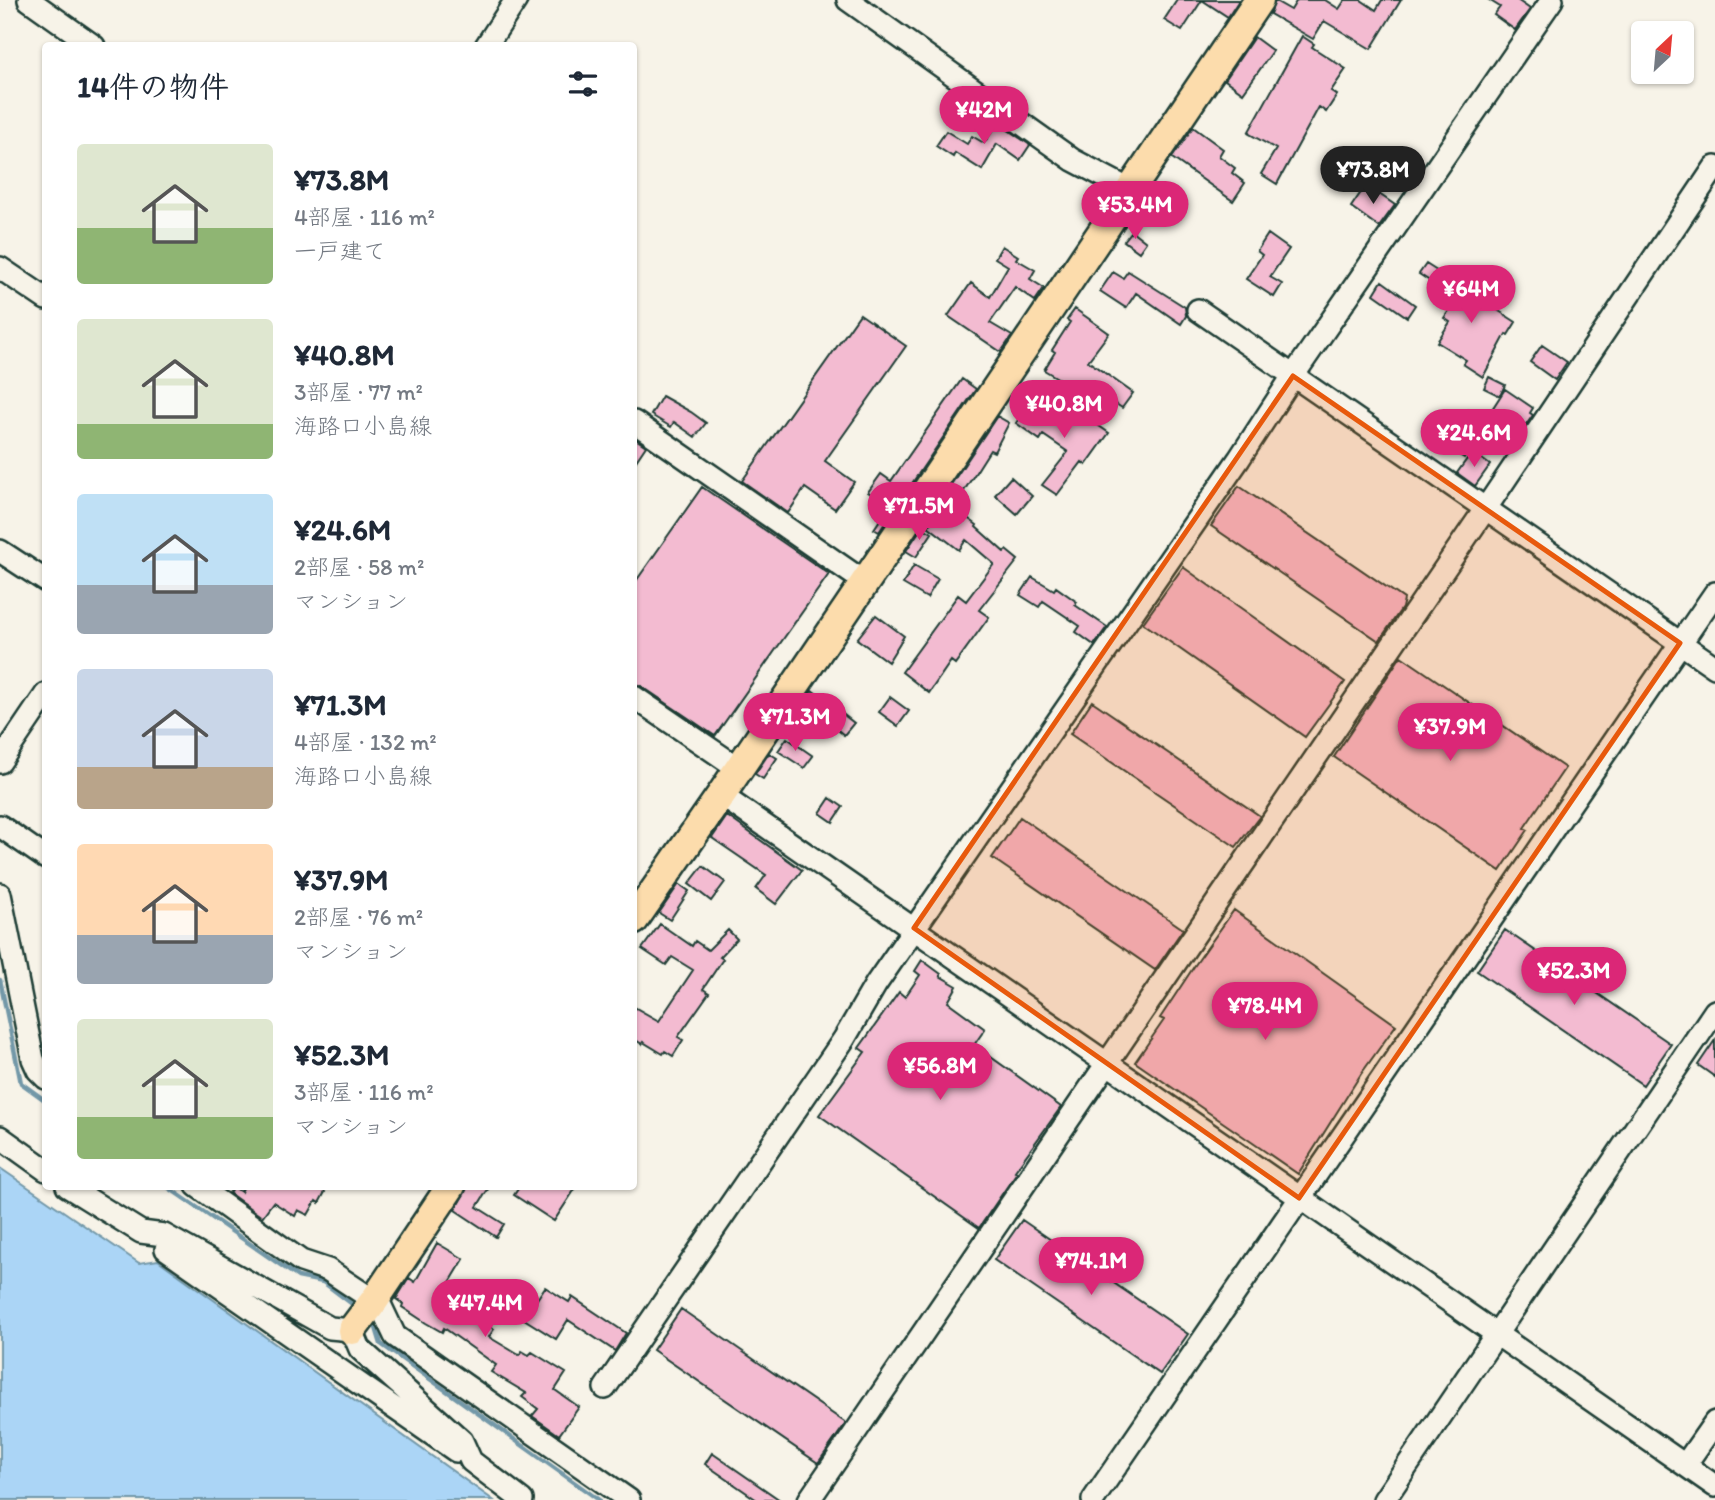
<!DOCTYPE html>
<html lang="ja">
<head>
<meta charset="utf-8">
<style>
	:root { --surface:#fff; --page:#f2f2f3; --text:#1f2937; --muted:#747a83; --accent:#db2777 }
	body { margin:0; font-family:Itim,"Klee One",sans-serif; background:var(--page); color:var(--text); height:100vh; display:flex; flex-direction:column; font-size:26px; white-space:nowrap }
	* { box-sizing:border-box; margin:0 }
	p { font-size:23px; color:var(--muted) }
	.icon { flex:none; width:38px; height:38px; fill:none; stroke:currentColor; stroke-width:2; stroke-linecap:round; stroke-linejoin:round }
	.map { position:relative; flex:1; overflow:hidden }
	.sheet { position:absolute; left:42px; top:42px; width:595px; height:1148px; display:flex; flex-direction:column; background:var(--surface); border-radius:7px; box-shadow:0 2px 5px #0004 }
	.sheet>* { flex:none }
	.needle { width:46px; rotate:26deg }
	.tools { position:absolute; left:1631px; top:21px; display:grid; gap:14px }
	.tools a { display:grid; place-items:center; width:63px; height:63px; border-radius:7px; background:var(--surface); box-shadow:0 2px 5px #0004; font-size:35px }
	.price { position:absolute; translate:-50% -60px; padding:0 16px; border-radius:24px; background:var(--accent); color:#fff; font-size:23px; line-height:46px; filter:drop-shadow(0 2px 4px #0008) }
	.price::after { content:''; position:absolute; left:50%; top:42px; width:21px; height:16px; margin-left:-10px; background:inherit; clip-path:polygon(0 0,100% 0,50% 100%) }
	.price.selected { background:#222; color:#fff }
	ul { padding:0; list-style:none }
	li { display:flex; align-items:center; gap:21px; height:175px; padding:0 35px }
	li span { display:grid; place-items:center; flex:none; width:196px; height:140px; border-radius:7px; color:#555 }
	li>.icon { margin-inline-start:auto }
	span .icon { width:84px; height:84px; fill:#fffc; stroke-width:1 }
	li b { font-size:30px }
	h2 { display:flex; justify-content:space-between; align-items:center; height:84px; padding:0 35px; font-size:30px }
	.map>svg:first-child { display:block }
</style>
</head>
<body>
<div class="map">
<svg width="1715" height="1500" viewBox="0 0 1715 1500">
	<rect width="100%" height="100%" fill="#f7f3e8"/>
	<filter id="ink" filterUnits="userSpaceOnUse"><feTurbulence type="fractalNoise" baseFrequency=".0143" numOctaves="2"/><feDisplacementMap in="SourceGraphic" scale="14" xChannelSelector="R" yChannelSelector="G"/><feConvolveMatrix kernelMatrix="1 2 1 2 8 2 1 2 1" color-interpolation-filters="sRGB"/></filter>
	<g filter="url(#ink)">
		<path fill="#abd5f6" stroke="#7398a8" stroke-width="2" d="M0 1168 139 1263 158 1260 493 1500H0Z"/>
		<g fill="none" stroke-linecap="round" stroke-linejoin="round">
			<path stroke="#7398a8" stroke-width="4.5" d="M0 980 21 1083 46 1101
				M166 1186 298 1277 323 1282 356 1307
				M374 1321 381 1344 599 1500"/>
		</g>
		<path fill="#f3bbd1" stroke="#1f3d34" stroke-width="2" d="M1177 0H1202L1182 31 1164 20Z
			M1202 0H1239L1228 17Z
			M1297 0H1325L1339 9 1345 0H1361L1376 10 1382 0H1401L1371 49 1324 21 1313 39 1270 14 1275 1 1291 10Z
			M1489 0H1517L1530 9 1515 30 1494 15 1500 7Z
			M1302 36 1314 44 1312 47 1346 69 1331 91 1337 95 1326 112 1319 107 1277 184 1261 174 1276 149 1248 133Z
			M1254 37 1273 51 1243 93 1225 80Z
			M998 123 1030 145 1020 160 997 144 982 170 955 153 953 157 936 146 946 131 967 144 972 136 984 143Z
			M1193 127 1223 149 1219 156 1235 168 1232 173 1245 183 1233 201 1172 158Z
			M1346 166 1361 176 1352 188 1337 178Z
			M1366 185 1395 205 1379 227 1351 207Z
			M1132 231 1146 242 1139 252 1124 241Z
			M1268 234 1289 249 1270 277 1282 284 1274 297 1246 279 1262 255 1257 251Z
			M1002 246 1018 256 1016 259 1035 270 1030 279 1044 288 1035 301 1015 287 990 323 1012 336 1001 352 948 316 971 283 990 297 1008 266 995 258Z
			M1426 264 1516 322 1508 335 1506 334 1483 377 1463 364 1466 360 1437 342 1450 322 1444 318 1457 299 1419 274Z
			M1128 271 1185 307 1186 316 1181 324 1136 293 1126 308 1100 291 1113 272 1123 278Z
			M1382 281 1415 305 1407 317 1374 294Z
			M1075 309 1109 333 1088 361 1133 393 1122 408 1081 381 1071 397 1056 388 1061 380 1044 370 1055 352 1052 350 1070 322 1067 320Z
			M860 314 906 346 825 461 854 482 835 509 805 488 788 513 742 481Z
			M1542 345 1567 362 1555 380 1530 362Z
			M1489 377 1505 385 1500 396 1484 388Z
			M962 379 976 389 879 532 874 529 889 506 868 492 881 474 891 481Z
			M1505 389 1533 408 1530 413 1533 415 1507 453 1503 450 1507 445 1482 429 1464 458 1446 447 1469 410 1485 420Z
			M662 396 691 412 706 423 695 437 674 422 671 427 651 415Z
			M1033 399 1067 423 1076 410 1109 433 1086 465 1082 462 1057 495 1042 485 1068 452 1043 435 1040 440 1016 423Z
			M997 416 1009 423 994 452 990 450 962 494 950 486Z
			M634 438 646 446 634 464Z
			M1472 452 1490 465 1475 486 1457 473Z
			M1011 477 1032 496 1017 514 995 495Z
			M1239 486 1404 599 1402 608 1379 641 1211 526Z
			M702 487 829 574 715 736 641 686 634 684V584Z
			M946 502 977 525 976 527 1004 552 1006 550 1018 560 979 610 989 617 955 664 951 661 929 693 902 672 958 595 966 601 994 564 966 540 959 550 928 526Z
			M922 527 932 533 916 557 906 551Z
			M914 565 938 579 927 598 903 584Z
			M1183 567 1345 682 1305 737 1143 623Z
			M1032 577 1054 590 1056 587 1077 602 1075 605 1107 627 1094 645 1076 632 1080 626 1043 601 1039 607 1020 595Z
			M876 615 904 636 888 662 857 639Z
			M1401 656 1565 768 1524 828 1528 830 1500 871 1334 757Z
			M812 690 854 723 844 735 817 713 813 719 799 710Z
			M890 697 909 711 898 726 879 712Z
			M1092 701 1260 816 1236 847 1070 734Z
			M787 738 813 756 804 768 778 751Z
			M769 753 777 758 763 779 755 774Z
			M830 798 843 807 833 822 820 813Z
			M727 816 802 870 776 904 756 889 766 875 712 838Z
			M1020 817 1183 929 1155 970 992 858Z
			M703 866 725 882 711 901 689 884Z
			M679 884 689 891 670 920 659 913Z
			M1234 910 1396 1025 1361 1074 1298 1174 1135 1062 1164 1020 1160 1018 1195 965Z
			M660 924 692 946 695 941 708 950 728 930 737 939 720 957 723 959 703 989 709 993 678 1037 683 1040 673 1056 665 1051 663 1054 643 1042 642 1044 634 1039V1007L659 1021 693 970 672 957 666 965 642 949Z
			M1505 930 1671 1044 1643 1085 1477 971Z
			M922 960 941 974 940 976 957 986 948 1002 985 1029 974 1045 1061 1107 1015 1171 1017 1172 979 1228 819 1115 865 1052 859 1048 899 992 905 997 920 975 915 971Z
			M1715 1040V1077L1698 1065Z
			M244 1186H316L325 1192 319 1203 316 1201 308 1215 298 1210 295 1216 273 1202 262 1217 229 1193 234 1187 241 1192Z
			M468 1186H490L477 1207 504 1224 496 1237 455 1210Z
			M520 1186H577L554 1221 514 1195Z
			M1022 1220 1188 1334 1160 1374 994 1260Z
			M437 1243 464 1259 446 1289 463 1301 460 1305 494 1329 489 1337 519 1355 522 1351 529 1355 532 1352 566 1373 555 1390 579 1407 559 1435 532 1416 538 1409 522 1397 526 1393 491 1372 496 1365 444 1328 442 1332 426 1323 402 1307 403 1304 396 1299 409 1278 415 1282Z
			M545 1287 569 1302 572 1297 626 1333 615 1351 568 1320 556 1339 524 1319Z
			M681 1309 846 1423 818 1463 653 1350Z
			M712 1453 780 1500H757L705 1464Z"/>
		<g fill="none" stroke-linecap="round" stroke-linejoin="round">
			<defs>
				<path id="minor" d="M29 0 94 46
					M848 0 1073 160 1130 190
					M486 46 516 0
					M0 268 46 299
					M1198 310 1715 667
					M634 422 863 581
					M0 551 46 581
					M634 697 738 768
					M0 762 46 694
					M721 795 1715 1486
					M0 826 46 858
					M0 894 33 1059 38 1070 46 1078
					M0 1137 46 1170
					M67 1186 141 1232 164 1235 330 1328 352 1330 360 1349 462 1441 471 1461 522 1500
					M197 1186 301 1261 328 1270 364 1294 377 1298 395 1336 629 1500
					M166 1249 456 1451
					M605 1388 844 1039 876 984 1239 459 1293 376 1552 0
					M1685 1465 1715 1422
					M809 1500 1486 508 1715 167
					M1093 1500 1715 593
					M1384 1500 1715 1011"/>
				<path id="major" d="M634 920 721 795 1259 0
					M352 1330 374 1301 451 1186"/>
			</defs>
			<use href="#minor" stroke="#1f3d34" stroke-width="26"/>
			<use href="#major" stroke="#1f3d34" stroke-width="33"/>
			<use href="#minor" stroke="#f7f3e8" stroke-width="21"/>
			<use href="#major" stroke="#fcdcac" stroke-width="28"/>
		</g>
	</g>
	<path fill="#e8590c" fill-opacity="0.2" stroke="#e8590c" stroke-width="5" stroke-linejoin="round" d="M1293 376 1680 643 1299 1198 914 928Z"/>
</svg>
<div class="tools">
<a><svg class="needle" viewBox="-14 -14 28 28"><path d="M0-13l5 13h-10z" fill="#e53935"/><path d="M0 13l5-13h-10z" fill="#747a83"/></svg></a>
</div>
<b class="price" style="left:984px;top:146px">¥42M</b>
<b class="price selected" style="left:1373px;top:206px">¥73.8M</b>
<b class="price" style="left:1135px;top:241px">¥53.4M</b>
<b class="price" style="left:1471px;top:325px">¥64M</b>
<b class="price" style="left:1064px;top:440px">¥40.8M</b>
<b class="price" style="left:1474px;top:469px">¥24.6M</b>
<b class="price" style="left:919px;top:542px">¥71.5M</b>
<b class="price" style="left:795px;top:753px">¥71.3M</b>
<b class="price" style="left:1450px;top:763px">¥37.9M</b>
<b class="price" style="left:1574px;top:1007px">¥52.3M</b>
<b class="price" style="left:1265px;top:1042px">¥78.4M</b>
<b class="price" style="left:940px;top:1102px">¥56.8M</b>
<b class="price" style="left:1091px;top:1297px">¥74.1M</b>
<b class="price" style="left:485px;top:1339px">¥47.4M</b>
<section class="sheet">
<h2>14件の物件<svg class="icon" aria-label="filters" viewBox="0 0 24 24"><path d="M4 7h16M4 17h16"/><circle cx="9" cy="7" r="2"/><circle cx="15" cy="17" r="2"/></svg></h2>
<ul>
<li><span style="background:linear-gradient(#dfe7d0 60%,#8fb573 0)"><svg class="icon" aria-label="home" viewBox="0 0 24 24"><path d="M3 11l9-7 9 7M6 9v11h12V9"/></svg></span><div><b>¥73.8M</b><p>4部屋 · 116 m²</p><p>一戸建て</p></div></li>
<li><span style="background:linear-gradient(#dfe7d0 75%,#8fb573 0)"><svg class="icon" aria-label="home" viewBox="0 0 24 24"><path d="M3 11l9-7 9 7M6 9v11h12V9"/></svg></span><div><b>¥40.8M</b><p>3部屋 · 77 m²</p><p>海路口小島線</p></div></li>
<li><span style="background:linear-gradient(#bfe0f5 65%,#9aa5b1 0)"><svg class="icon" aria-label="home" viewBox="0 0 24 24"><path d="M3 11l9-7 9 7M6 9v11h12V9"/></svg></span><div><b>¥24.6M</b><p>2部屋 · 58 m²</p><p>マンション</p></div></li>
<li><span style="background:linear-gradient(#c9d6e8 70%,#b9a48a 0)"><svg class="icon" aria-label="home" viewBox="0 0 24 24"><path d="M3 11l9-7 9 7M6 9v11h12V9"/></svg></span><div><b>¥71.3M</b><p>4部屋 · 132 m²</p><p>海路口小島線</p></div></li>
<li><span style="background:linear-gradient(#ffd9b3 65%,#9aa5b1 0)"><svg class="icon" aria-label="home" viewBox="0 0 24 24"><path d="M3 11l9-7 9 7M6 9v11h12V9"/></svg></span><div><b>¥37.9M</b><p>2部屋 · 76 m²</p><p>マンション</p></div></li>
<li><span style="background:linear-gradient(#dfe7d0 70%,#8fb573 0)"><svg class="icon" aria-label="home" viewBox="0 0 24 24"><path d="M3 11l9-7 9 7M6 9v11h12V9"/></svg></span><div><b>¥52.3M</b><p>3部屋 · 116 m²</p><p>マンション</p></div></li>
</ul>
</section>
</div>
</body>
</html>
